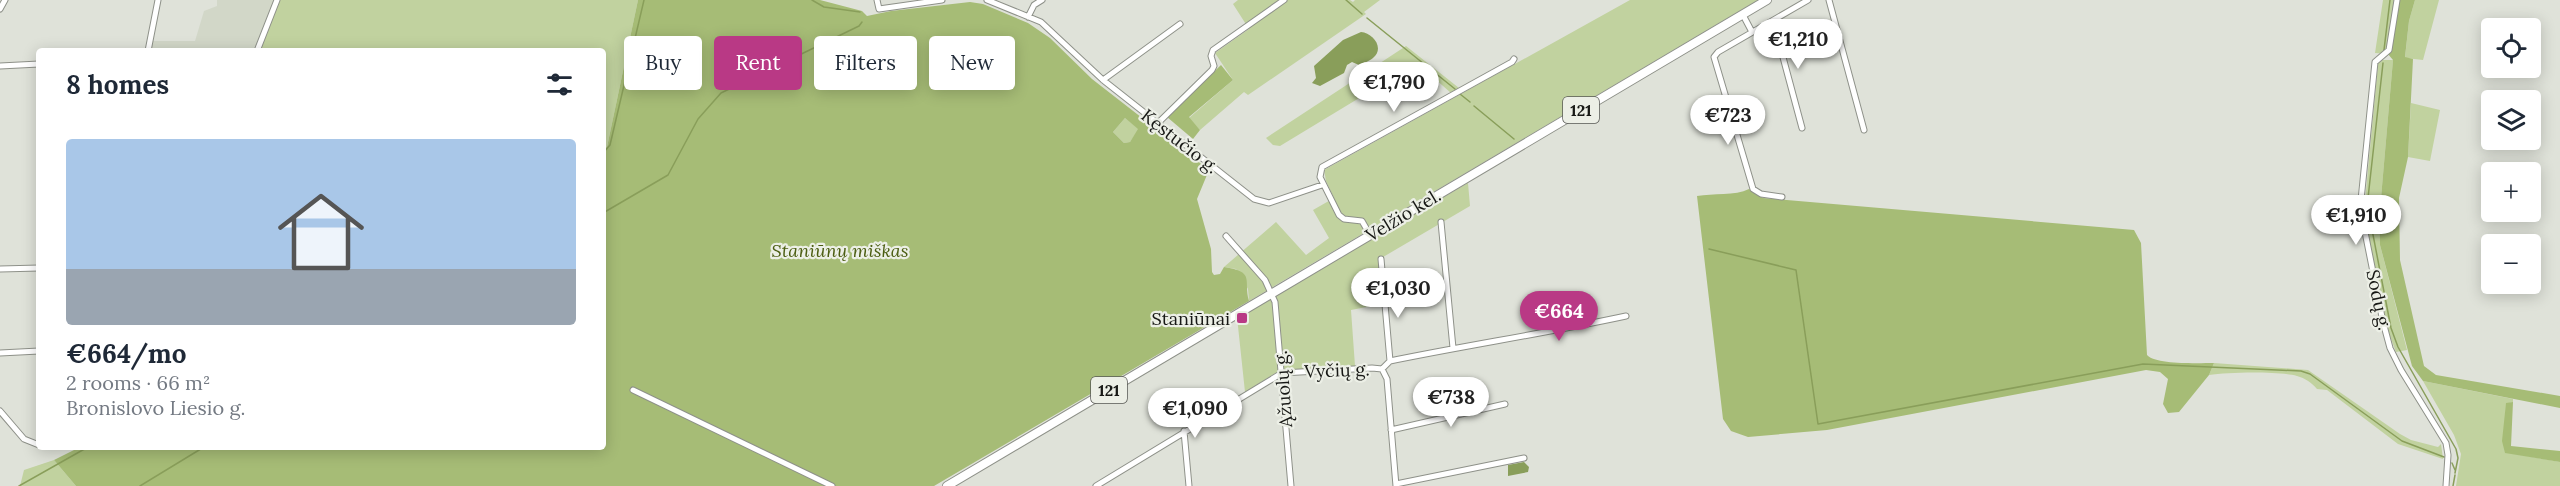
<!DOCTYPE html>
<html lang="en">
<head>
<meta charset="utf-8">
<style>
	:root { --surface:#fff; --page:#f2f2f3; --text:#1f2937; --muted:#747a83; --line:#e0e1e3; --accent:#b93985 }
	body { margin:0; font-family:Lora,serif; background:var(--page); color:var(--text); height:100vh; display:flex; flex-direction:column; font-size:22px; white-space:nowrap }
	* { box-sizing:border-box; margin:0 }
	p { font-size:20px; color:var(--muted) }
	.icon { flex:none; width:33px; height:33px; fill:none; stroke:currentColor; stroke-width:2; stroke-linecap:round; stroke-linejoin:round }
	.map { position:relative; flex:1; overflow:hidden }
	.panel { position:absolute; left:36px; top:48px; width:570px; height:402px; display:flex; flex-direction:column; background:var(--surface); border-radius:6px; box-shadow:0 3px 15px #0003 }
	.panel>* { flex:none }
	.hud { position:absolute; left:624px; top:36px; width:570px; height:54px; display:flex; gap:12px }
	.buttons { position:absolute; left:2481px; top:18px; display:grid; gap:12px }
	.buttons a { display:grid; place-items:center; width:60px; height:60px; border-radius:6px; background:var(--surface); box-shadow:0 3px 15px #0003; font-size:30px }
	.price { position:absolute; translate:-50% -51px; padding:0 14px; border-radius:21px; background:#fff; color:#222; font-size:20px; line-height:39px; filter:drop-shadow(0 2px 3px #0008) }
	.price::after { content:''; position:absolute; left:50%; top:36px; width:18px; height:14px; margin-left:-9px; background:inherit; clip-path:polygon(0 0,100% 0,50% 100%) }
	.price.current { background:var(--accent); color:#fff }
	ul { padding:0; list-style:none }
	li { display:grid; align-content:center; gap:12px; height:318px; padding:0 30px }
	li+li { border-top:2px solid var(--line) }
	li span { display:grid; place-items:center; height:186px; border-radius:6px; color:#555 }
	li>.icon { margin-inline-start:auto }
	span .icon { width:108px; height:108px; fill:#fffc; stroke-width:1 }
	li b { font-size:26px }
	h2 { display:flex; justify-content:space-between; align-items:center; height:72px; padding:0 30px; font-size:26px }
	.tag { padding:0 21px; border-radius:6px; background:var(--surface); box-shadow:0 3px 15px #0003; font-size:21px; line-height:54px }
	.tag.current { background:var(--accent); color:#fff }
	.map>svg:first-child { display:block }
</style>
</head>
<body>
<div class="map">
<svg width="2560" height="486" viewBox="0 0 2560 486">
	<rect width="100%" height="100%" fill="#dfe2d9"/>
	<path fill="#d2d7c8" d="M217 0H277L257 51H151L153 41H195L204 11 217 6Z"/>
	<path fill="#c1d29f" d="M277 0H638L607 147 603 149V51H257Z
		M1238 0H1350L1353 2 1355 0H1380L1364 12 1366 14 1248 95 1244 92 1200 130 1189 118 1233 80 1215 53 1249 29 1233 4Z
		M1630 0H1758L1249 301 1248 289 1236 269 1224 267 1276 222 1306 255 1329 238 1313 210 1334 198 1326 181 1324 170Z
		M2383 0H2397L2388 54 2375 53Z
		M2415 0H2439L2423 60 2405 58 2409 21Z
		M1406 46 1459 88 1451 93 1417 63 1280 146 1273 145 1266 138Z
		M2381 60H2393L2379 221 2380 245 2407 350 2396 352 2387 328 2364 212 2378 64Z
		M2411 103 2440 110 2430 161 2408 157Z
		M1125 118 1139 129 1130 142 1124 143 1113 132Z
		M1468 183 1470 206 1378 260 1382 304 1351 310 1355 366 1279 371 1245 392 1237 317Z
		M2214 363 2308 370 2400 434 2411 440 2438 447 2441 444 2443 459 2398 444 2327 390 2317 389C2312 383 2305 378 2297 376 2278 371 2229 372 2209 375Z
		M2423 381 2513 399V402L2506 404 2505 452 2560 462V486H2456L2461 454 2454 435Z
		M54 460 76 486H20L24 470Z"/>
	<path fill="#a6bc76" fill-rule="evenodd" d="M638 0H820L862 11 867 16 891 11 970 2 983 4 1028 23 1050 38 1092 79 1209 170 1197 199 1211 249 1212 272 1214 275 1220 274 1224 267C1256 272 1243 280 1249 301L934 486H76L54 460 80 447H603V149L607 147ZM1125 118 1138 129 1130 142 1124 143 1113 132Z
		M2397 0H2415L2409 21 2405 57 2413 59 2408 157 2399 198 2400 260 2424 366 2436 375 2560 396V408L2423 381 2412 366 2380 245 2379 221 2393 60 2388 54Z
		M1221 65 1233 80 1189 117 1200 130 1193 139 1167 117Z
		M1749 189 1763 198 2134 230 2141 243 2147 355C2156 365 2199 363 2214 363L2209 375 2179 412 2168 413 2163 404 2168 379 2160 372 2146 370 1827 430 1748 437 1731 431 1723 419 1697 196C1713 193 1735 196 1749 189Z
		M2513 402 2511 446 2560 451V462L2505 453 2502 441 2506 403Z"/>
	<path fill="#899e5a" d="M1361 32C1373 33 1385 48 1373 58 1370 61 1363 63 1359 65L1352 62 1347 65 1344 73 1320 86 1312 83 1316 78 1314 66 1343 40Z
		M1524 462 1529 467 1528 472 1508 476V465Z"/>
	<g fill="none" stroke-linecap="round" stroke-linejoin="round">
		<path stroke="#899e5a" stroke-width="1.5" d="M812 0 824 7 860 12
			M1346 0 1362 14
			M1367 18 1455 89
			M2384 50 2390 0
			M2383 63 2368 198 2369 214 2391 328 2398 347 2456 449 2458 458 2455 473
			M1460 94 1470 102
			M1474 106 1514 139
			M603 153 610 145 644 0
			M603 213 668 175 698 119 721 93 859 26 862 22
			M1709 249 1796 270 1818 424 2143 364 2301 371 2310 374 2402 441 2444 457
			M2452 463 2455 470
			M19 486 88 447
			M140 486 204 447
			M2453 486 2455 475"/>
		<defs>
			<path id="street" d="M877 0 879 9 942 0
				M987 0 1041 22 1103 80 1254 199 1269 203 1322 185
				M1829 0 1864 130
				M2397 0 2389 50 2375 62 2361 200 2362 217 2383 322 2390 348 2401 370 2446 443 2448 455 2446 486
				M0 9 5 0
				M1743 15 1752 32
				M1028 17 1034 5 1042 0
				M1771 22 1777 35 1802 128
				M148 51 158 0
				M257 51 277 0
				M0 66 39 64
				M1103 80 1180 24
				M1157 124 1212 70 1214 66 1211 56 1213 50 1284 0
				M1782 197 1761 194 1753 189 1714 57 1718 52 1808 0
				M1441 222 1453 348
				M1370 235 1362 221 1344 219 1339 215 1320 177 1322 167 1512 62 1514 59
				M1226 236 1265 280 1275 302 1291 486
				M1381 259 1390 361 1382 369
				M0 269 39 268
				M0 353 39 351
				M1390 361C1468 345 1547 333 1626 316
				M633 390 832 486
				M0 411 24 439 39 445
				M1391 430 1505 404
				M1184 431 1189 486
				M1396 484 1524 458
				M1096 486 1282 373 1372 368 1382 369 1387 379 1396 486"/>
			<path id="primary" d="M947 486 1767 0"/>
		</defs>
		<use href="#street" stroke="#8e9189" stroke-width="7"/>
		<use href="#primary" stroke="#8e9189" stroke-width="10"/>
		<use href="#street" stroke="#fff" stroke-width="5"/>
		<use href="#primary" stroke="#fff" stroke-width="8"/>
	</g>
	<rect fill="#b93985" stroke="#ecefe6" stroke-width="2" x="1236" y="312" width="12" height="12" rx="3"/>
	<g text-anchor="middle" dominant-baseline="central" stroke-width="4.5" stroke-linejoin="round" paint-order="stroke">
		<g fill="#ecefe6" stroke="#575854" stroke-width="1.5">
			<rect x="1563" y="97" width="36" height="26" rx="4.5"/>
			<rect x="1091" y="377" width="36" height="26" rx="4.5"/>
		</g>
		<g font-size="16" font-weight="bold" fill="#171815">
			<text x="1581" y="110">121</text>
			<text x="1109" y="390">121</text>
		</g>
		<g font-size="18" fill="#171815" stroke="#ecefe6">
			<text transform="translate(1180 141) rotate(38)">Kęstučio g.</text>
			<text transform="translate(1403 215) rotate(-31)">Velžio kel.</text>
			<text transform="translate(2379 300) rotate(78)">Sodų g.</text>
			<text transform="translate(1337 370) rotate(-2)">Vyčių g.</text>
			<text transform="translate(1283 389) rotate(-94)">Ąžuolų g.</text>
		</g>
		<g font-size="18" font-style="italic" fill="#4b5d11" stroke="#ecefe6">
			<text x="840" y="250">Staniūnų miškas</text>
		</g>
		<g font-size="18" fill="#171815" stroke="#ecefe6" text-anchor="end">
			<text x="1230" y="318">Staniūnai</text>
		</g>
	</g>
</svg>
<div class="buttons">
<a><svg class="icon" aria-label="locate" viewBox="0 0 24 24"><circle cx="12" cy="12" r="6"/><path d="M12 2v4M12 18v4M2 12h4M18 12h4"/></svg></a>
<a><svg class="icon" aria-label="layers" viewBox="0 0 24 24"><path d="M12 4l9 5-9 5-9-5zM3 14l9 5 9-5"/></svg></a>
<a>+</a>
<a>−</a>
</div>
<b class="price" style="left:1798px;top:70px">€1,210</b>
<b class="price" style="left:1394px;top:113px">€1,790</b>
<b class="price" style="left:1728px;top:146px">€723</b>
<b class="price" style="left:2356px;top:246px">€1,910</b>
<b class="price" style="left:1398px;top:319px">€1,030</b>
<b class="price current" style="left:1559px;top:342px">€664</b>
<b class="price" style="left:1451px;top:428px">€738</b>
<b class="price" style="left:1195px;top:439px">€1,090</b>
<div class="hud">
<a class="tag">Buy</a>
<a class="tag current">Rent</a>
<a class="tag">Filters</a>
<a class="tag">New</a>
</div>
<section class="panel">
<h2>8 homes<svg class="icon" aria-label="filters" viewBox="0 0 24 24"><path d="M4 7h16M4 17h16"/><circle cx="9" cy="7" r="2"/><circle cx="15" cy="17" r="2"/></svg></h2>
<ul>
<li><span style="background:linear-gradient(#a9c7e8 70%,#9aa5b1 0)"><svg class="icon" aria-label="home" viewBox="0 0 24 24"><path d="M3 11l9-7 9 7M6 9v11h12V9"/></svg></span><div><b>€664/mo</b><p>2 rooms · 66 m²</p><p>Bronislovo Liesio g.</p></div></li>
</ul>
</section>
</div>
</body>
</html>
